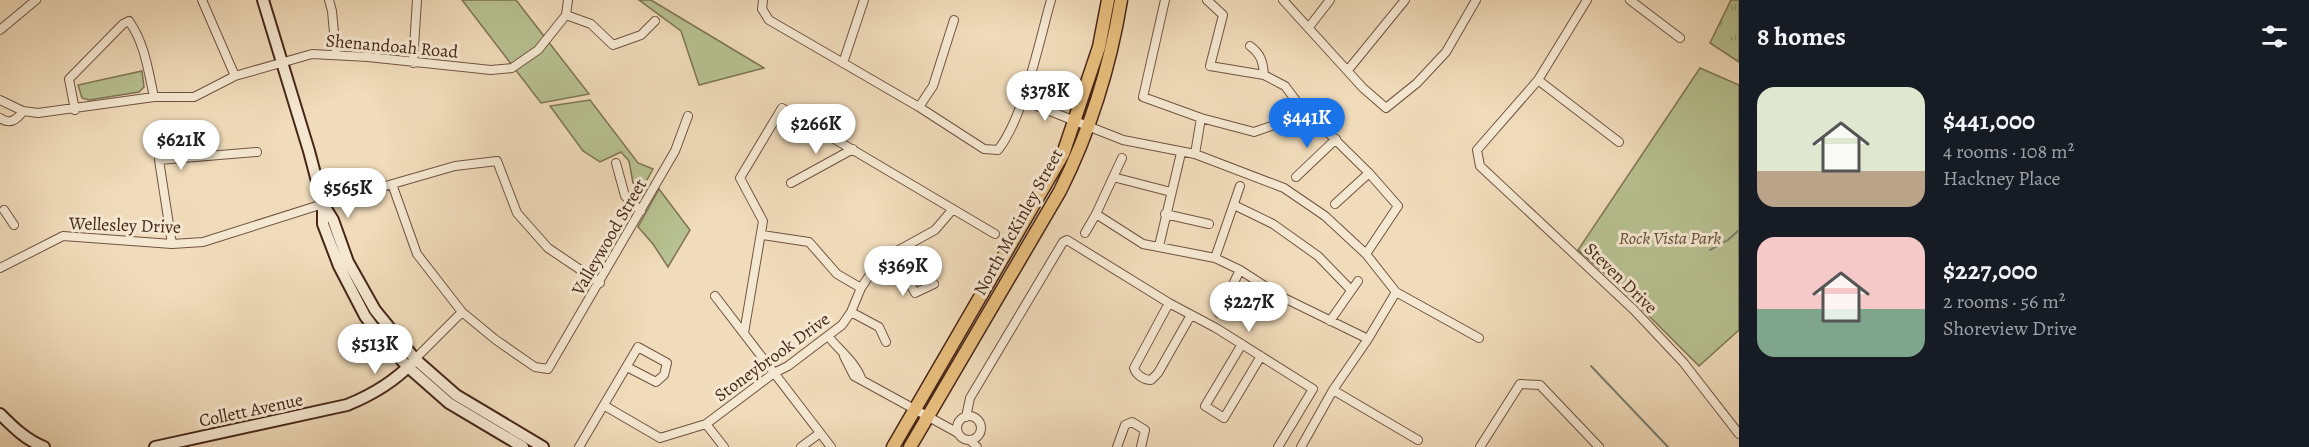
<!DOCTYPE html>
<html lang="en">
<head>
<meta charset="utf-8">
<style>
	:root { --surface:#171b24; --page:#242831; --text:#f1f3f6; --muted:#9ea1a6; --accent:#1a73e8 }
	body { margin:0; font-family:Alegreya,serif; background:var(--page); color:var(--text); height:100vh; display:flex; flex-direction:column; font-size:22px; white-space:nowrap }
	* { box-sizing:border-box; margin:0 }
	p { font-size:20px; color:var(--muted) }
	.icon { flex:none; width:33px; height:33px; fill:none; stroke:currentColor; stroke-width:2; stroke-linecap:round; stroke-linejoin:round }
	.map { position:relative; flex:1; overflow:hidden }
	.panel { display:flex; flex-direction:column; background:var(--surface); width:570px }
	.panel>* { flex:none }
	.price { position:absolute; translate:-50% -51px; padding:0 14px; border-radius:21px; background:#fff; color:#222; font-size:20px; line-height:39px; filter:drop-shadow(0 2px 3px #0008) }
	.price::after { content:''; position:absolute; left:50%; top:36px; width:18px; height:14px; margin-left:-9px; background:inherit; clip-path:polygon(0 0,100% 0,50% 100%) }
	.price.current { background:var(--accent); color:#fff }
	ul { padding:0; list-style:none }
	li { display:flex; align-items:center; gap:18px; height:150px; padding:0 18px }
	li span { display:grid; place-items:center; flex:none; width:168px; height:120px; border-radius:18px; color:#555 }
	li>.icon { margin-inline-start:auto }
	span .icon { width:72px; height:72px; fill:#fffc; stroke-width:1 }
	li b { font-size:26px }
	h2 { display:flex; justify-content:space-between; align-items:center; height:72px; padding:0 18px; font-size:26px }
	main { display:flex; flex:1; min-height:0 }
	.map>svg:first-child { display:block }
</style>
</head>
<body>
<main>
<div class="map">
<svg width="1739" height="447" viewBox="0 0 1739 447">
	<defs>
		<pattern id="grass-tufts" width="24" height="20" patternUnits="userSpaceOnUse" patternTransform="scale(1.5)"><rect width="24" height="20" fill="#b7c191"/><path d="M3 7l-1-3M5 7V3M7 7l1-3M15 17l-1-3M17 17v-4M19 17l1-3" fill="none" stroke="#979d75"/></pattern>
	</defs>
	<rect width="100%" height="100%" fill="#f0dbba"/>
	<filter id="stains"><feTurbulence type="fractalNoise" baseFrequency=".00333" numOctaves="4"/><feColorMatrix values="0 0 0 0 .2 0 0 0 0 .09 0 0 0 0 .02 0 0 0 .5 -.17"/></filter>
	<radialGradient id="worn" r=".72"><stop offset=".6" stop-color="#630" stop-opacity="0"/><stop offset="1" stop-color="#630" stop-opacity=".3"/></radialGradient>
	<path fill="url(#grass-tufts)" stroke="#7f7454" stroke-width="1.5" d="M1731 0H1739V62L1710 43Z"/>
	<path fill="#b7c191" stroke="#7f7454" stroke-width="1.5" d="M462 0H516L589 94 541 103Z
		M639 0H651L764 68 699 85 681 31Z
		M1700 68 1739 85V330L1699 366 1621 288 1578 250Z
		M142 71 144 87 139 92 89 100 82 98 78 85Z
		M590 100 638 163 653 169 643 187 633 183 629 161 621 152 600 162 583 151 550 106Z
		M659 189 690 230 668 267 653 244 638 227Z"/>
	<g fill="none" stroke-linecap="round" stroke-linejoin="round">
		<path stroke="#797f71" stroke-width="2" d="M1710 250 1728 240 1739 230
			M1591 366 1668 447"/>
		<defs>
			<path id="street" d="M202 0 235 76
				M329 0 332 11 336 54
				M763 0 762 9 769 20 919 107 984 149 998 150C1024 117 1039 42 1051 0
				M1165 0 1143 97 1201 118 1254 132 1280 123 1297 102
				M1207 0 1223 15 1210 66 1264 75 1285 86 1297 102 1369 173 1398 206 1366 254
				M1283 0 1363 88 1386 108 1417 83 1446 52 1476 0
				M1587 0 1538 80 1477 150 1480 166 1634 310 1683 362 1739 434
				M1630 0 1680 38
				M566 15 591 24 613 45 641 35 655 21
				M566 15 568 0
				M1309 27 1330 0
				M0 30 36 0
				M1250 46C1261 54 1263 62 1264 75
				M413 63 417 0
				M843 63 864 0
				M1348 70 1405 0
				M1538 80 1619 142
				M0 100 23 111 38 113 154 97H194L235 76 312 54 368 57 491 70 512 68 538 50 566 15
				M1022 100 1123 140 1195 154 1284 188 1325 216 1366 254 1396 292 1479 338
				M919 107 933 86 954 20
				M75 110 69 79 123 24 129 21C145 44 148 70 154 97
				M0 118C9 125 17 120 23 111
				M1195 154 1201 118
				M1122 158 1096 214 1143 244 1215 258 1240 270 1280 296 1368 339
				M616 163 625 196 641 211
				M1113 177 1171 192
				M1296 177 1336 139
				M791 183 853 149
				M392 184 417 254 462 312 496 340 535 367 548 369 675 151 688 116
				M1335 204 1369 173
				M1234 205 1273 224 1318 256 1351 290
				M4 210 14 225
				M1165 214 1209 224
				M1085 233 1096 214
				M762 235 809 242 837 274 861 288
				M172 244 159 160 257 152
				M1159 246 1181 153
				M894 253 915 293 934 284
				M1215 258 1240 186
				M0 268 63 236 172 244 203 242 323 204 455 166 497 161 517 213 548 248 600 283
				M715 296 831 447
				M1169 303 1134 368C1136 375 1144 380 1151 380L1158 373 1191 315
				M851 312 879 327 886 342
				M1219 313 1240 270
				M1330 321 1358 281
				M744 333 763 221 740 178 782 108 995 234
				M828 336C839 350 855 362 861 378
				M1242 344 1205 406 1224 418 1261 356
				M844 356 854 376 958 433
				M415 359 462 312
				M1333 390 1418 440
				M605 406 660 438 706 424 774 373 788 366 842 325 851 312 861 288 879 261 935 230 953 209
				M957 428a12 12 0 1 1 24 0a12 12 0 1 1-24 0Z
				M966 417 970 398 1063 242 1067 240 1169 303 1216 328 1313 389 1278 447
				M706 424 724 447
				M970 440 977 447
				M579 447 638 347 667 363 664 375 656 382 627 367
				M801 447 820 433
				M1117 447 1125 425 1132 422 1145 430 1141 447
				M1301 447 1333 390 1368 339 1396 292
				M1480 447 1520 384 1540 385 1599 447"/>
			<path id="secondary" d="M263 0 309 151 323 204V224L339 266 365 316 382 339 408 367 449 403 523 447
				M323 204 333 220 348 262 375 310 415 359 456 395 543 447
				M0 414C13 427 26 440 44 447
				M155 447 347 405C372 395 394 382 413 362"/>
			<path id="primary" d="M893 447 1063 154 1099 47 1108 0
				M910 447 1060 191C1090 131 1110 67 1121 0"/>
		</defs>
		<use href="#street" stroke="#715340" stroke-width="10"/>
		<use href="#secondary" stroke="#472618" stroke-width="14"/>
		<use href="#primary" stroke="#472618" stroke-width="15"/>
		<use href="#street" stroke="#f5e8d2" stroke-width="8"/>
		<use href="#secondary" stroke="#f5e8d2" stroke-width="10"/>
		<use href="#primary" stroke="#e8be7d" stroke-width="12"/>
	</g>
	<g text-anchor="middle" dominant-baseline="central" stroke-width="6" stroke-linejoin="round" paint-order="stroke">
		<g font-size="18" fill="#472618" stroke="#f5e8d2">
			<text transform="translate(392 46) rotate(5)">Shenandoah Road</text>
			<text transform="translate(1018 222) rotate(-61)">North McKinley Street</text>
			<text transform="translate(125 225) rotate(2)">Wellesley Drive</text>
			<text transform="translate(609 237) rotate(-60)">Valleywood Street</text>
			<text transform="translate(1621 278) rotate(44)">Steven Drive</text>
			<text transform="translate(772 357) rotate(-36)">Stoneybrook Drive</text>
			<text transform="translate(251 410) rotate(-12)">Collett Avenue</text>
		</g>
		<g font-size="18" font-style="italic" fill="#634d36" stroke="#f5e8d2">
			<text x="1670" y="238">Rock Vista Park</text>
		</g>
	</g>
	<rect width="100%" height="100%" filter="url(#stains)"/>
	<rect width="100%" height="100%" fill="url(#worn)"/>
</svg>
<b class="price" style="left:1045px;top:122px">$378K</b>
<b class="price current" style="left:1307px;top:149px">$441K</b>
<b class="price" style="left:816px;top:155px">$266K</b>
<b class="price" style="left:181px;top:171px">$621K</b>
<b class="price" style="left:348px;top:219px">$565K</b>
<b class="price" style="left:903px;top:297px">$369K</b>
<b class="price" style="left:1249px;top:333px">$227K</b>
<b class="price" style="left:375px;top:375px">$513K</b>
</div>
<section class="panel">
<h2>8 homes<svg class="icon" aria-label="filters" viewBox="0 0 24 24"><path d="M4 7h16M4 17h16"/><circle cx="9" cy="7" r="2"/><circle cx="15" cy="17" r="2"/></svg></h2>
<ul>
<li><span style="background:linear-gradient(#dfe7d0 70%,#b9a48a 0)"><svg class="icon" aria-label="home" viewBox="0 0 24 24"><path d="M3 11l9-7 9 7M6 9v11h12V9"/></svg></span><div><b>$441,000</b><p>4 rooms · 108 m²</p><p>Hackney Place</p></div></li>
<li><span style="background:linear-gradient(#f6c9c9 60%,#7fa58c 0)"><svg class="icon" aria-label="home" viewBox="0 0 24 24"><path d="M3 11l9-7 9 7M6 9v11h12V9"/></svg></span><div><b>$227,000</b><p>2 rooms · 56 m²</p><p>Shoreview Drive</p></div></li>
</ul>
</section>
</main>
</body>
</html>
